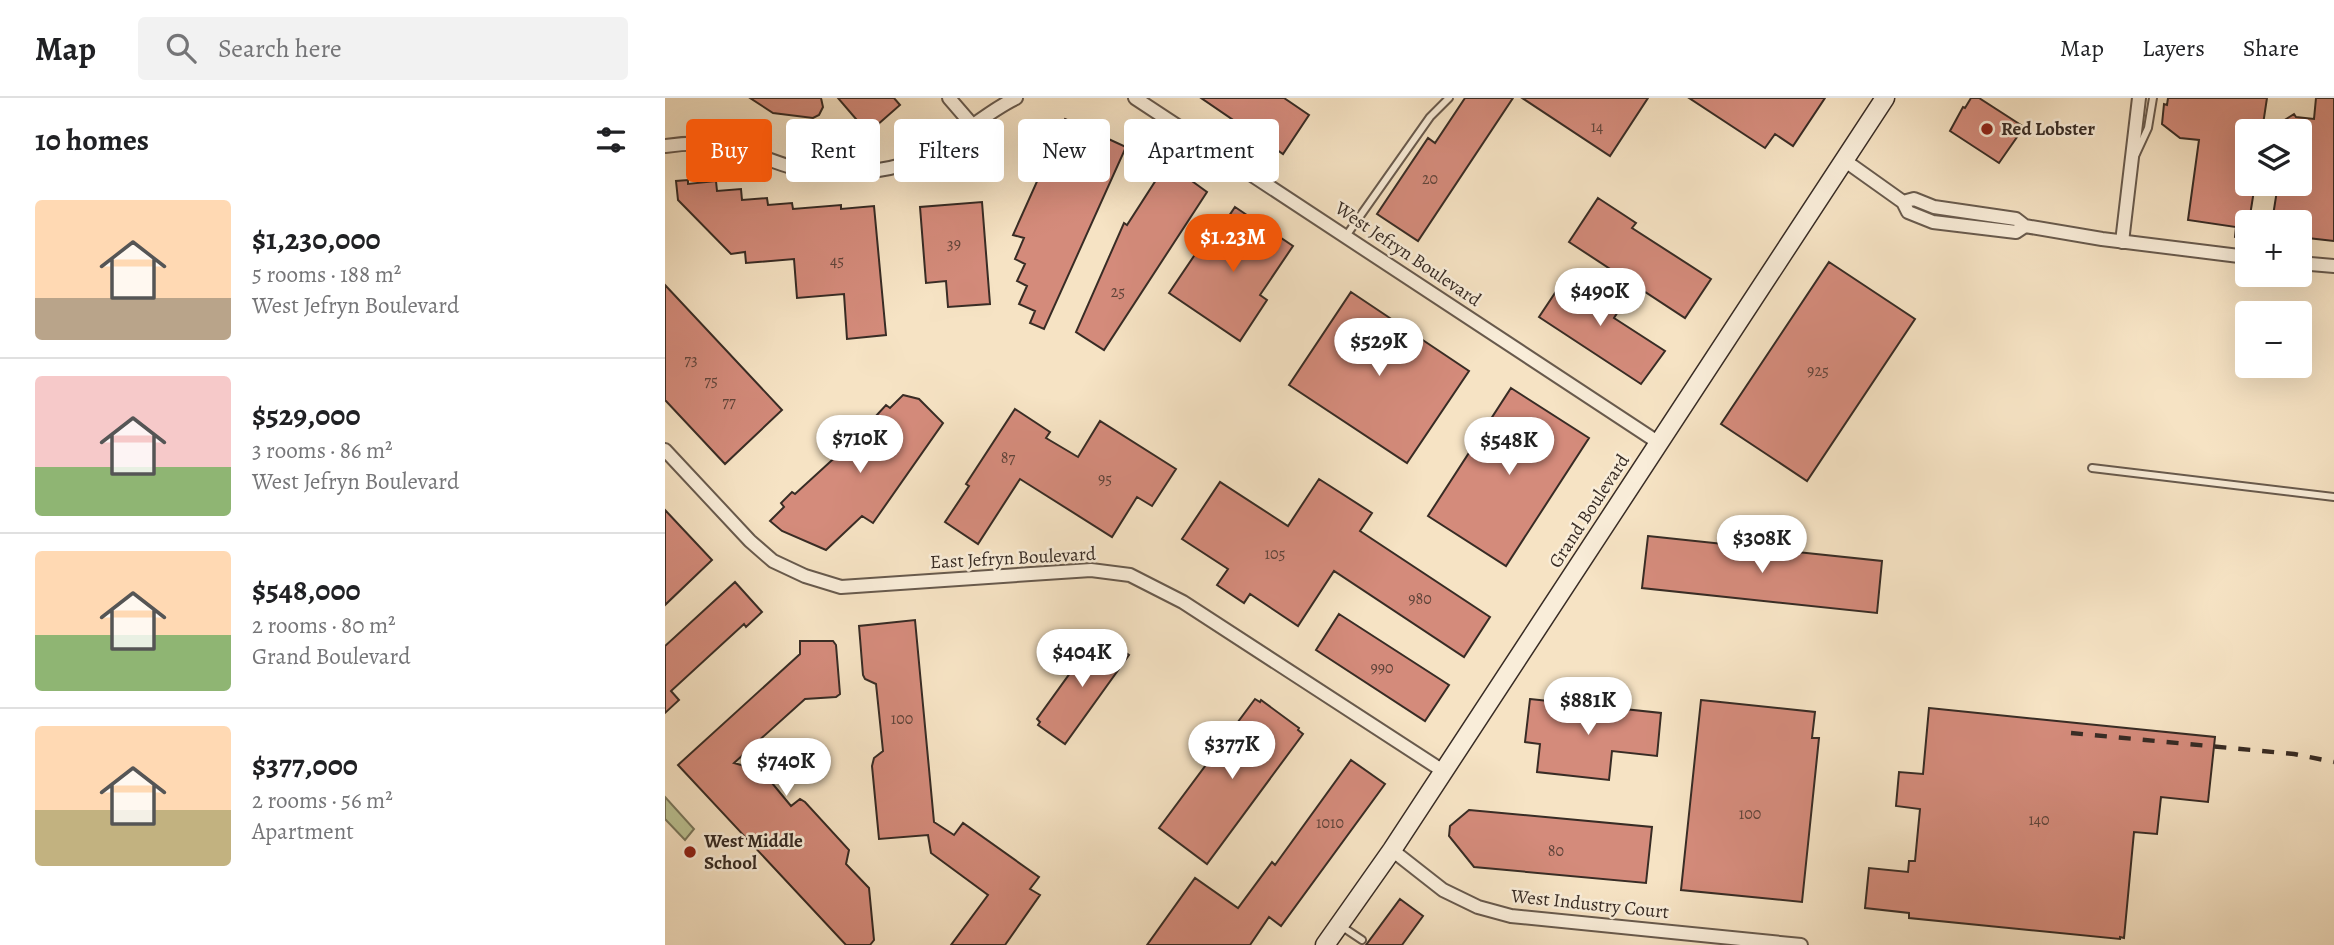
<!DOCTYPE html>
<html lang="en">
<head>
<meta charset="utf-8">
<style>
	:root { --surface:#fff; --page:#f2f2f2; --text:#202124; --muted:#757577; --line:#e0e0e0; --accent:#ea580c }
	body { margin:0; font-family:Alegreya,serif; background:var(--page); color:var(--text); height:100vh; display:flex; flex-direction:column; font-size:26px; white-space:nowrap }
	* { box-sizing:border-box; margin:0 }
	p { font-size:23px; color:var(--muted) }
	.icon { flex:none; width:38px; height:38px; fill:none; stroke:currentColor; stroke-width:2; stroke-linecap:round; stroke-linejoin:round }
	.map { position:relative; flex:1; overflow:hidden }
	.side { display:flex; flex-direction:column; background:var(--surface); width:665px }
	.side>* { flex:none }
	.hud { position:absolute; left:21px; top:21px; width:665px; height:63px; display:flex; gap:14px }
	.buttons { position:absolute; left:1570px; top:21px; display:grid; gap:14px }
	.buttons a { display:grid; place-items:center; width:77px; height:77px; border-radius:7px; background:var(--surface); box-shadow:0 7px 28px #0002; font-size:35px }
	.price { position:absolute; translate:-50% -60px; padding:0 16px; border-radius:24px; background:#fff; color:#222; font-size:23px; line-height:46px; filter:drop-shadow(0 2px 4px #0008) }
	.price::after { content:''; position:absolute; left:50%; top:42px; width:21px; height:16px; margin-left:-10px; background:inherit; clip-path:polygon(0 0,100% 0,50% 100%) }
	.price.selected { background:var(--accent); color:#fff }
	ul { padding:0; list-style:none }
	li { display:flex; align-items:center; gap:21px; height:175px; padding:0 35px }
	li+li { border-top:2px solid var(--line) }
	li span { display:grid; place-items:center; flex:none; width:196px; height:140px; border-radius:7px; color:#555 }
	li>.icon { margin-inline-start:auto }
	span .icon { width:84px; height:84px; fill:#fffc; stroke-width:1 }
	li b { font-size:30px }
	h2 { display:flex; justify-content:space-between; align-items:center; height:84px; padding:0 35px; font-size:30px }
	.pill { padding:0 24px; border-radius:7px; background:var(--surface); box-shadow:0 7px 28px #0002; font-size:24px; line-height:63px }
	.pill.selected { background:var(--accent); color:#fff }
	header { display:flex; align-items:center; gap:42px; box-sizing:border-box; height:98px; padding:0 35px; background:var(--surface); border-bottom:2px solid var(--line) }
	header strong { font-size:33px }
	nav { display:flex; gap:38px; margin-inline-start:auto; font-size:24px }
	.search { width:490px; height:63px; background:var(--page); display:flex; align-items:center; gap:18px; box-sizing:border-box; padding:0 24px; border-radius:7px; color:var(--muted); font-size:26px }
	main { display:flex; flex:1; min-height:0 }
	.map>svg:first-child { display:block }
</style>
</head>
<body>
<header>
<strong>Map</strong>
<div class="search"><svg class="icon" aria-label="search" viewBox="0 0 24 24"><circle cx="10" cy="10" r="6"/><path d="M15 15l6 6"/></svg>Search here</div>
<nav><a>Map</a><a>Layers</a><a>Share</a></nav>
</header>
<main>
<section class="side">
<h2>10 homes<svg class="icon" aria-label="filters" viewBox="0 0 24 24"><path d="M4 7h16M4 17h16"/><circle cx="9" cy="7" r="2"/><circle cx="15" cy="17" r="2"/></svg></h2>
<ul>
<li><span style="background:linear-gradient(#ffd9b3 70%,#b9a48a 0)"><svg class="icon" aria-label="home" viewBox="0 0 24 24"><path d="M3 11l9-7 9 7M6 9v11h12V9"/></svg></span><div><b>$1,230,000</b><p>5 rooms · 188 m²</p><p>West Jefryn Boulevard</p></div></li>
<li><span style="background:linear-gradient(#f6c9c9 65%,#8fb573 0)"><svg class="icon" aria-label="home" viewBox="0 0 24 24"><path d="M3 11l9-7 9 7M6 9v11h12V9"/></svg></span><div><b>$529,000</b><p>3 rooms · 86 m²</p><p>West Jefryn Boulevard</p></div></li>
<li><span style="background:linear-gradient(#ffd9b3 60%,#8fb573 0)"><svg class="icon" aria-label="home" viewBox="0 0 24 24"><path d="M3 11l9-7 9 7M6 9v11h12V9"/></svg></span><div><b>$548,000</b><p>2 rooms · 80 m²</p><p>Grand Boulevard</p></div></li>
<li><span style="background:linear-gradient(#ffd9b3 60%,#c2b280 0)"><svg class="icon" aria-label="home" viewBox="0 0 24 24"><path d="M3 11l9-7 9 7M6 9v11h12V9"/></svg></span><div><b>$377,000</b><p>2 rooms · 56 m²</p><p>Apartment</p></div></li>
</ul>
</section>
<div class="map">
<svg width="1669" height="847" viewBox="0 0 1669 847">
	<rect width="100%" height="100%" fill="#f6e3c4"/>
	<filter id="stains"><feTurbulence type="fractalNoise" baseFrequency=".00286" numOctaves="4"/><feColorMatrix values="0 0 0 0 .2 0 0 0 0 .09 0 0 0 0 .02 0 0 0 .5 -.17"/></filter>
	<radialGradient id="worn" r=".72"><stop offset=".6" stop-color="#630" stop-opacity="0"/><stop offset="1" stop-color="#630" stop-opacity=".3"/></radialGradient>
	<path fill="#bcc495" stroke="#7a785d" stroke-width="2" d="M0 699 29 731 20 742 0 721Z"/>
	<path fill="#d48b7b" stroke="#382c25" stroke-width="2" d="M85 0H156L158 9 154 17 148 20 108 15Z
		M173 0H229L235 7 203 35Z
		M536 0H619L644 17 618 56Z
		M800 0H848L753 143 712 116 763 40 770 45Z
		M857 0H983L945 58Z
		M1024 0H1160L1128 48 1110 36 1100 50Z
		M1306 0H1314L1359 29 1334 65 1285 33 1298 9 1300 10Z
		M1503 0H1602L1597 33H1582V86H1590L1584 124H1582V141L1570 139 1571 129 1523 122 1534 42 1515 40 1497 26 1499 6 1502 7Z
		M1651 0H1669V143L1634 139V124H1607L1613 86H1634V33H1620L1621 27 1618 23 1629 16 1631 19 1649 21Z
		M400 21 461 49 379 231 365 225 370 213 354 206 362 188 352 183 360 166 350 161 359 140 348 137Z
		M502 65 542 94 439 252 411 234 459 125 462 127Z
		M23 82V86L51 83 52 93 76 91 77 102 102 100 103 107 127 105 128 111 176 107V111L209 108 221 237 182 241 179 196 132 200 129 161 81 165 80 154 66 156 13 102 11 83Z
		M933 100 971 125 967 130 1046 181 1020 220 904 144Z
		M317 104 325 206 283 209 281 183 261 185 255 109Z
		M570 109 628 148 595 197 602 202 575 243 504 195 531 155 537 158Z
		M1164 164 1250 221 1142 383 1056 326Z
		M904 174 920 185 922 181 932 188 930 192 956 209 949 220 1000 253 976 286 874 219Z
		M0 187 117 312 60 366 0 302Z
		M686 194 804 273 742 365 624 287Z
		M846 290 924 340 841 468 763 418Z
		M238 297 254 301 278 325 208 425 197 418 161 452 117 433 105 423 119 409 116 405 127 394 130 396 212 321 210 319 221 307 225 310Z
		M350 311 385 334 381 340 413 359 435 323 511 371 487 408 472 399 447 439 355 381 313 446 280 424 304 388 301 386Z
		M654 381 707 415 695 433 825 519 799 559 669 473 633 528 585 496 579 505 552 487 563 471 517 441 555 384 623 428Z
		M0 412 47 462 0 507Z
		M983 438 1217 463 1212 515 977 490Z
		M70 484 97 514 81 529 79 526 6 593 14 602 0 615V548Z
		M674 516 784 587 760 623 651 552Z
		M250 522 269 724 289 737 298 725 374 779 365 791 375 797 340 847H286L323 797 266 755 263 737 214 741 207 668 209 660 218 653 211 586 200 581 198 577 194 528Z
		M434 535 464 557 400 646 373 627 375 624 372 621Z
		M135 543H168L171 547 175 596 171 599 140 601 69 665 97 673 126 708 135 701 140 704 184 752 181 766 204 790 209 842 205 847H181L13 667 135 556Z
		M590 601 595 604 596 602 634 630 633 632 638 636 542 766 494 730Z
		M865 601 996 615 992 658 947 653 944 682 872 674 875 646 860 644Z
		M1036 602 1150 614 1147 640H1154L1137 804 1016 792Z
		M1264 610 1550 639 1543 704 1496 699 1492 736 1469 734 1459 840 1455 839V841L1244 820V815L1200 810 1204 770 1243 774 1244 763H1250L1255 711 1231 708 1234 674 1258 676Z
		M686 662 720 686 616 828 604 819 585 847H482L530 780 573 810 607 764 610 767Z
		M804 712 987 729 981 785 809 769 784 738 785 728Z
		M735 801 758 818 737 847H701Z"/>
	<g fill="none" stroke-linecap="round" stroke-linejoin="round">
		<defs>
			<path id="lane" d="M1471 56 1483 30 1488 0
				M681 138 765 19 784 0
				M1427 370 1669 399
				M676 828 697 842"/>
			<path id="street" d="M284 0 309 29
				M470 0 994 345
				M0 48C26 44 54 44 79 53 103 60 126 72 151 74 181 77 213 74 241 66 283 53 313 18 351 0
				M1179 62 1238 104 1243 114 1268 124 1351 134 1360 128
				M1238 104 1249 101 1269 109 1351 121 1360 128 1437 141 1582 159
				M1457 144 1474 0
				M1634 165 1669 168
				M0 352 85 443 108 463 140 478 176 489 426 472 465 477 518 504 778 673
				M727 752 778 792 813 809 846 818 1136 847"/>
			<path id="secondary" d="M660 847 727 752 1220 0"/>
		</defs>
		<use href="#lane" stroke="#685a4d" stroke-width="10"/>
		<use href="#street" stroke="#685a4d" stroke-width="16"/>
		<use href="#secondary" stroke="#382c25" stroke-width="21"/>
		<use href="#lane" stroke="#f9edd9" stroke-width="6"/>
		<use href="#street" stroke="#f9edd9" stroke-width="12"/>
		<use href="#secondary" stroke="#f9edd9" stroke-width="18"/>
		<path stroke="#382c25" stroke-width="4.5" stroke-dasharray="12 12" stroke-linecap="butt" d="M1406 635 1629 656 1669 664"/>
	</g>
	<g fill="#8f2418" stroke="#f9edd9" stroke-width="2.5">
		<circle cx="1322" cy="31" r="7"/>
		<circle cx="25" cy="754" r="7"/>
	</g>
	<g text-anchor="middle" dominant-baseline="central" stroke-width="5" stroke-linejoin="round" paint-order="stroke">
		<g font-size="16" fill="#5f443a">
			<text x="932" y="29">14</text>
			<text x="765" y="81">20</text>
			<text x="289" y="146">39</text>
			<text x="172" y="163">45</text>
			<text x="453" y="194">25</text>
			<text x="26" y="262">73</text>
			<text x="1153" y="273">925</text>
			<text x="46" y="283">75</text>
			<text x="64" y="304">77</text>
			<text x="343" y="360">87</text>
			<text x="440" y="381">95</text>
			<text x="610" y="456">105</text>
			<text x="755" y="501">980</text>
			<text x="717" y="570">990</text>
			<text x="237" y="621">100</text>
			<text x="1085" y="716">100</text>
			<text x="1374" y="722">140</text>
			<text x="665" y="725">1010</text>
			<text x="891" y="753">80</text>
		</g>
		<g font-size="19" font-weight="bold" fill="#382c25" stroke="#f9edd9" text-anchor="start">
			<text x="1336" y="31">Red Lobster</text>
			<text x="39" y="743">West Middle<tspan x="39" dy="22">School</tspan></text>
		</g>
		<g font-size="19" fill="#382c25" stroke="#f9edd9">
			<text transform="translate(743 156) rotate(34)">West Jefryn Boulevard</text>
			<text transform="translate(924 413) rotate(-57)">Grand Boulevard</text>
			<text transform="translate(348 460) rotate(-3)">East Jefryn Boulevard</text>
			<text transform="translate(925 806) rotate(6)">West Industry Court</text>
		</g>
	</g>
	<rect width="100%" height="100%" filter="url(#stains)"/>
	<rect width="100%" height="100%" fill="url(#worn)"/>
</svg>
<div class="buttons">
<a><svg class="icon" aria-label="layers" viewBox="0 0 24 24"><path d="M12 4l9 5-9 5-9-5zM3 14l9 5 9-5"/></svg></a>
<a>+</a>
<a>−</a>
</div>
<b class="price selected" style="left:568px;top:176px">$1.23M</b>
<b class="price" style="left:935px;top:230px">$490K</b>
<b class="price" style="left:714px;top:280px">$529K</b>
<b class="price" style="left:195px;top:377px">$710K</b>
<b class="price" style="left:844px;top:379px">$548K</b>
<b class="price" style="left:1097px;top:477px">$308K</b>
<b class="price" style="left:417px;top:591px">$404K</b>
<b class="price" style="left:923px;top:639px">$881K</b>
<b class="price" style="left:567px;top:683px">$377K</b>
<b class="price" style="left:121px;top:700px">$740K</b>
<div class="hud">
<a class="pill selected">Buy</a>
<a class="pill">Rent</a>
<a class="pill">Filters</a>
<a class="pill">New</a>
<a class="pill">Apartment</a>
</div>
</div>
</main>
</body>
</html>
